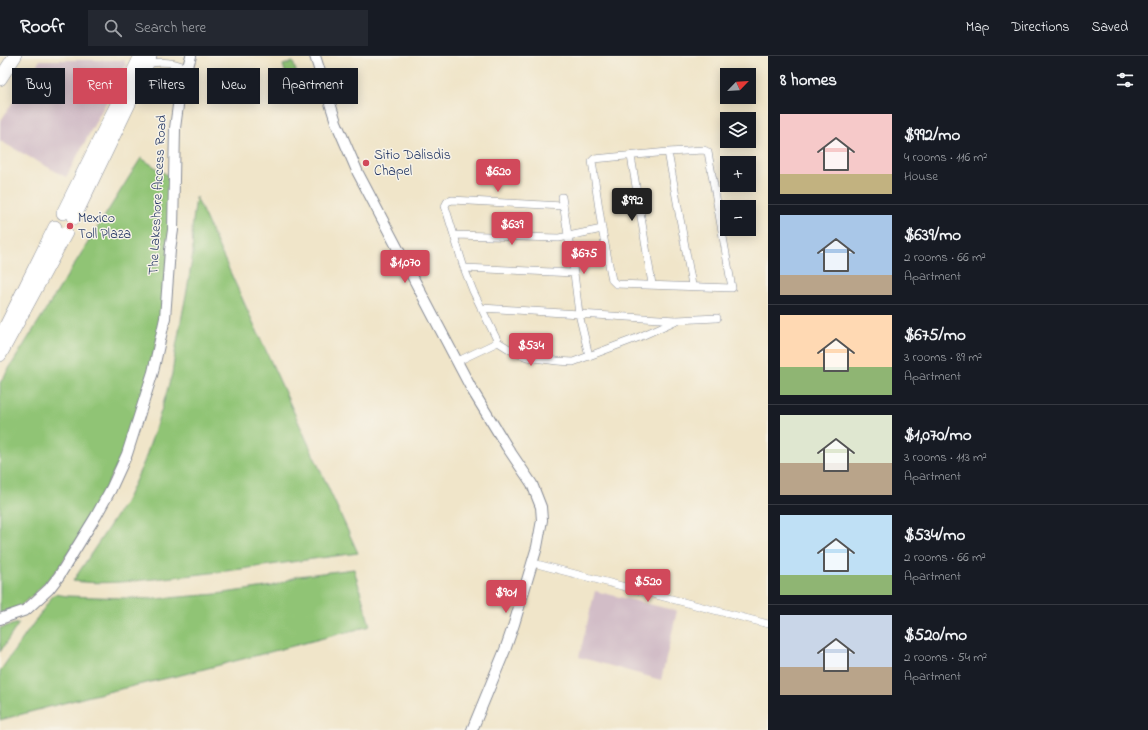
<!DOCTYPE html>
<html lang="en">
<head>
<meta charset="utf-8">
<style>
	:root { --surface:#171b24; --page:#242831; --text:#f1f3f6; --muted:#9ea1a6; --line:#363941; --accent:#d1495b }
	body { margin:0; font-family:"Indie Flower",sans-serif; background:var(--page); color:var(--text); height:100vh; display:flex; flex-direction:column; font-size:15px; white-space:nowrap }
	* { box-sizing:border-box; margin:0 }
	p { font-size:13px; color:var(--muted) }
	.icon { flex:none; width:22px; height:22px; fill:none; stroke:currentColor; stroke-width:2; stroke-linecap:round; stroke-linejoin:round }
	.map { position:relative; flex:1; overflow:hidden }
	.drawer { display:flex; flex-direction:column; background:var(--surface); width:380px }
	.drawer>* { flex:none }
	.banner { position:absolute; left:12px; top:12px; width:380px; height:36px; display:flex; gap:8px }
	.needle { width:26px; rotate:65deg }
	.controls { position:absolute; left:720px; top:12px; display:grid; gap:8px }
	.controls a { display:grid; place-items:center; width:36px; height:36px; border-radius:0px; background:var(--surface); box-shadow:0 2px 10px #0003; font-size:20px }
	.price { position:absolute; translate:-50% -34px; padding:0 9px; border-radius:4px; background:var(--accent); color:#fff; font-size:13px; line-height:26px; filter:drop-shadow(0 1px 2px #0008) }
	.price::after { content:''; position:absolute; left:50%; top:24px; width:12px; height:9px; margin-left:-6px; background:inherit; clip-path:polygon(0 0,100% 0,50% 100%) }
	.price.on { background:#222; color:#fff }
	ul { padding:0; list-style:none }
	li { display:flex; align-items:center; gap:12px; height:100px; padding:0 12px }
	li+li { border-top:1px solid var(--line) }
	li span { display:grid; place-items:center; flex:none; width:112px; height:80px; border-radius:0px; color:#555 }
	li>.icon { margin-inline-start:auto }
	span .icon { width:48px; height:48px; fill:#fffc; stroke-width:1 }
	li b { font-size:17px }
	h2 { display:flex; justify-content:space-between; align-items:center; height:48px; padding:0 12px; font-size:17px }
	.chip { padding:0 14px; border-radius:0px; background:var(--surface); box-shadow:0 2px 10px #0003; font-size:14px; line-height:36px }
	.chip.on { background:var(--accent); color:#fff }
	header { display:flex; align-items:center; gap:24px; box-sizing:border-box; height:56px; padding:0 20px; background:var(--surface); border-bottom:1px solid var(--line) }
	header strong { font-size:19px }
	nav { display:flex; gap:22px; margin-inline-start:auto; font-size:14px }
	.search { width:280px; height:36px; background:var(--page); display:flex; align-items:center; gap:10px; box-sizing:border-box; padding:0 14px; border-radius:0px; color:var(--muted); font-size:15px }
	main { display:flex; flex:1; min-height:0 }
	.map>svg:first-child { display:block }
</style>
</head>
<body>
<header>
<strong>Roofr</strong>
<div class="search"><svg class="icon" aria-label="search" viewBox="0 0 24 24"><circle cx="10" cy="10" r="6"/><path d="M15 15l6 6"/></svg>Search here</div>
<nav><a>Map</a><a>Directions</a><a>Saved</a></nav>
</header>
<main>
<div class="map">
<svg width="768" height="674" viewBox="0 0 768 674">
	<rect width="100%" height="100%" fill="#f7f3e8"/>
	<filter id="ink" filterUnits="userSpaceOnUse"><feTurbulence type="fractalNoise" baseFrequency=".025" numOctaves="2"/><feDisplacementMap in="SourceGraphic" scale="8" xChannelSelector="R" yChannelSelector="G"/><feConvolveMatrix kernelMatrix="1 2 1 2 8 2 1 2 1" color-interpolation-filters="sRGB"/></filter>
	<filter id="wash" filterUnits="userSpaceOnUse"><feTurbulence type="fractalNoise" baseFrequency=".012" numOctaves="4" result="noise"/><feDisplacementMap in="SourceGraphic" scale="16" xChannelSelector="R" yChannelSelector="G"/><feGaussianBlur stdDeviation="0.9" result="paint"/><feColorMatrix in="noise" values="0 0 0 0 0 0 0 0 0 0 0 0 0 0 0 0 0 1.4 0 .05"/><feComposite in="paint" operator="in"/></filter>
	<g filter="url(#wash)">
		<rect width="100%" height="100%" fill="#f0e5c9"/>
		<path fill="#d2bdc7" d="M40 4H124L126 9 66 121 0 85V66Z
			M595 535 677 555 661 624 579 601Z"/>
		<path fill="#90c475" stroke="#567a6a" d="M293 6 302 34 292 37 283 9Z
			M141 102 172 122 173 163 161 265 153 302 127 389 88 466 58 513 34 538 19 551 0 557V327Z
			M196 141 358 497C294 505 229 516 164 522 134 525 103 529 73 525L126 445 144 406 161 355 172 318 176 291 187 234 193 197 192 173Z
			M354 513 370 570 185 618 90 640 0 664V615L52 541 55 538 67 540 155 543 217 538 273 530 298 520Z
			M19 567 0 596V572Z"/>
	</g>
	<g filter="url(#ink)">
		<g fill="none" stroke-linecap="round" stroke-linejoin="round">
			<defs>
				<path id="street" d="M152 7C165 5 176 7 187 12
					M704 94 708 96 732 232 616 228 612 224 602 173 592 105 594 103 668 96Z
					M668 96 692 229
					M631 100 652 228
					M562 141 574 217 579 258 589 300
					M563 150 452 144 447 146 445 150 464 212 473 235 498 286 514 296 527 301 557 305 573 306 637 282 677 264 717 262
					M455 179 559 182 602 173
					M464 212 574 217
					M481 252 676 264
					M458 305 498 286
					M533 507 768 568"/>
				<path id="secondary" d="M315 0 336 66 358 117 471 332 507 391 532 428 541 451 542 464 537 491 514 568 505 594 472 674
					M0 563 26 554 49 533 59 520 96 460 111 433 127 398 153 316 165 262 170 194 173 174 175 72 179 42 191 0"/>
				<path id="highway" d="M0 23 15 0
					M63 157 141 0
					M74 162 142 21 150 0
					M0 282 55 171
					M0 299 66 177"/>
			</defs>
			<use href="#street" stroke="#868a94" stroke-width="8"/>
			<use href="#secondary" stroke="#868a94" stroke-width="12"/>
			<use href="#highway" stroke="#868a94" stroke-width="14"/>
			<use href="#street" stroke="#fff" stroke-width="7"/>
			<use href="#secondary" stroke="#fff" stroke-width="10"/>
			<use href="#highway" stroke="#fff" stroke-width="13"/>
		</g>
	</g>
	<g fill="#d1495b" stroke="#f7f3e8" stroke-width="1.5">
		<circle cx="366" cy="107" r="4"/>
		<circle cx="70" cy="170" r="4"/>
	</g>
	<g text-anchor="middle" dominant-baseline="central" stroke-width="3" stroke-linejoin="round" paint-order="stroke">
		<g font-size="14" fill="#1b2f5e" stroke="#f7f3e8" text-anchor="start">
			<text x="374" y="99">Sitio Dalisdis<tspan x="374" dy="16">Chapel</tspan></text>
			<text x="78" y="162">Mexico<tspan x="78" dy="16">Toll Plaza</tspan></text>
		</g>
		<g font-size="14" fill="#1b2f5e" stroke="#f7f3e8">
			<text transform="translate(158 139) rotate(-87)">The Lakeshore Access Road</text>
		</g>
	</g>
</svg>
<div class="controls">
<a><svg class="needle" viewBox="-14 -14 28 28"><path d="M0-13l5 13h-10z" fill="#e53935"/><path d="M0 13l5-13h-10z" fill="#9ea1a6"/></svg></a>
<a><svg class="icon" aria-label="layers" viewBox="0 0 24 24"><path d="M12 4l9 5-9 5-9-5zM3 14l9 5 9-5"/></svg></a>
<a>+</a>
<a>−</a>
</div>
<b class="price" style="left:498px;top:137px">$620</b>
<b class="price on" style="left:632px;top:166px">$992</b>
<b class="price" style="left:512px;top:190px">$639</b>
<b class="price" style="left:584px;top:219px">$675</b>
<b class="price" style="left:405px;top:228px">$1,070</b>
<b class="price" style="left:531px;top:311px">$534</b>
<b class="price" style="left:648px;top:547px">$520</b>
<b class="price" style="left:506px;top:558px">$901</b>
<div class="banner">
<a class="chip">Buy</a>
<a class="chip on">Rent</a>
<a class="chip">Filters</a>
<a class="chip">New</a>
<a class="chip">Apartment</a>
</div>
</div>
<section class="drawer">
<h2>8 homes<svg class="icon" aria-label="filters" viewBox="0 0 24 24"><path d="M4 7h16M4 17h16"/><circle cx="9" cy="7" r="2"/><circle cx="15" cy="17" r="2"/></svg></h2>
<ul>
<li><span style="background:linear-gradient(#f6c9c9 75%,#c2b280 0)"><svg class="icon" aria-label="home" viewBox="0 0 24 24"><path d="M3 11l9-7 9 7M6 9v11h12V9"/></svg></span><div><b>$992/mo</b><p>4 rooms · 116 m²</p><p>House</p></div></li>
<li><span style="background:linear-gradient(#a9c7e8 75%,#b9a48a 0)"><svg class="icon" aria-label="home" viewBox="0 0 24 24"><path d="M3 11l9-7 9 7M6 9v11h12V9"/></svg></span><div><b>$639/mo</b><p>2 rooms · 66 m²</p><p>Apartment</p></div></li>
<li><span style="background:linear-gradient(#ffd9b3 65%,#8fb573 0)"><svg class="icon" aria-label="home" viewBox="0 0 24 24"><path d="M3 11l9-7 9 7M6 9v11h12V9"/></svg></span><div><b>$675/mo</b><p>3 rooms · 89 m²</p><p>Apartment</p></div></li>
<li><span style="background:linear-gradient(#dfe7d0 60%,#b9a48a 0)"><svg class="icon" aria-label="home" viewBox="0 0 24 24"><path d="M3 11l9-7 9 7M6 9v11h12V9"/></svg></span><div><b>$1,070/mo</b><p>3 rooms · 113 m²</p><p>Apartment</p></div></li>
<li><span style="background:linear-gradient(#bfe0f5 75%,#8fb573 0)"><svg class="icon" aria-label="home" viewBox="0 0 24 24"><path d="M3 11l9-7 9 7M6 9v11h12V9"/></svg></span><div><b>$534/mo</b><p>2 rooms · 66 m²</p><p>Apartment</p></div></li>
<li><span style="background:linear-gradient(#c9d6e8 65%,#b9a48a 0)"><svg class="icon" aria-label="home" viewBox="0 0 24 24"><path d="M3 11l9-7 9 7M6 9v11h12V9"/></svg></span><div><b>$520/mo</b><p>2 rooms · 54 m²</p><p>Apartment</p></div></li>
</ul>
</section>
</main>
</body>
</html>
